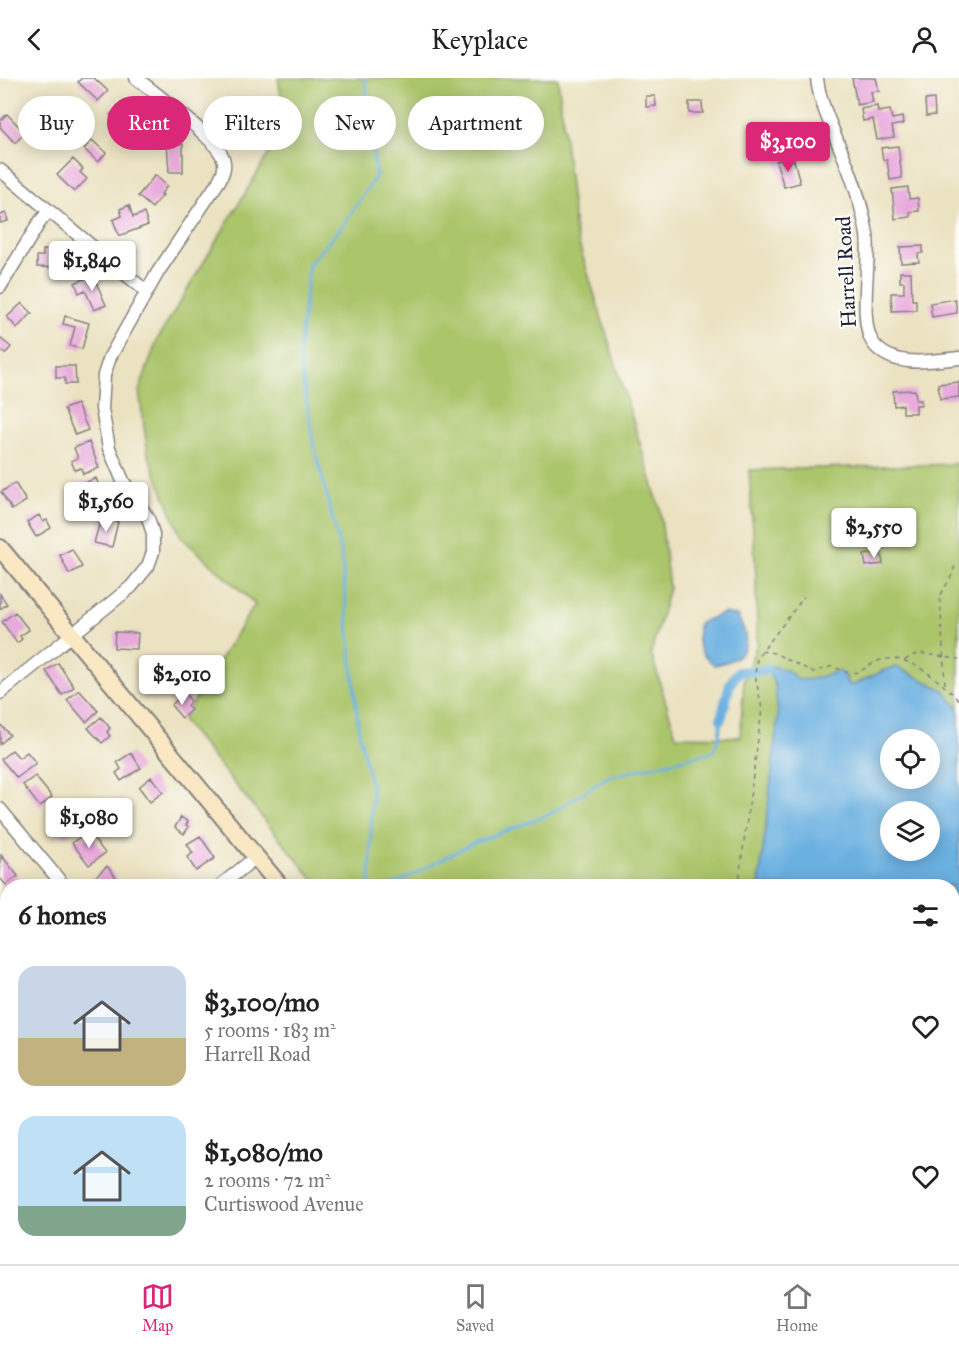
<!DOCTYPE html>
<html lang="en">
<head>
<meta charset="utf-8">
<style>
	:root { --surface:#fff; --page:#f6f6f6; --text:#222; --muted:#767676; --line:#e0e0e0; --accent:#db2777 }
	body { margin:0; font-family:"IM FELL Great Primer",serif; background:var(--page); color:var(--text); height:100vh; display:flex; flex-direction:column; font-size:22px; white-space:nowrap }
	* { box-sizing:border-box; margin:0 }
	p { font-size:20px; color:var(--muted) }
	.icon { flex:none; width:33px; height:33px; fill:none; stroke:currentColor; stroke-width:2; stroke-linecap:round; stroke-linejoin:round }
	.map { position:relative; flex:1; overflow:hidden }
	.details { position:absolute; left:0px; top:801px; width:960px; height:386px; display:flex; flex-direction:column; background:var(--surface); border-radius:24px 24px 0 0; box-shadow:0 3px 15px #0003 }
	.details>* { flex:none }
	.hud { position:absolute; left:18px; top:18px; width:600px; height:54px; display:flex; gap:12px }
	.buttons { position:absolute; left:880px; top:651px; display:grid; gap:12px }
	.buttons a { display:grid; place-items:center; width:60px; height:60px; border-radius:50%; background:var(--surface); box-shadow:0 3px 15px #0003; font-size:30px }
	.price { position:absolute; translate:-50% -51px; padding:0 14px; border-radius:6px; background:#fff; color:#222; font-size:20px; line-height:39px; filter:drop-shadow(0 2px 3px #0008) }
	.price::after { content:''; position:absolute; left:50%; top:36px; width:18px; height:14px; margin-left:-9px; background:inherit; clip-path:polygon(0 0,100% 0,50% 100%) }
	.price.on { background:var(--accent); color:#fff }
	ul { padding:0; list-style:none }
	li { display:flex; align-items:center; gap:18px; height:150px; padding:0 18px }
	li span { display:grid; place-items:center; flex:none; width:168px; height:120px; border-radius:18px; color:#555 }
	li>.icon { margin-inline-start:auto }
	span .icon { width:72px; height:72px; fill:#fffc; stroke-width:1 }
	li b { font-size:26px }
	h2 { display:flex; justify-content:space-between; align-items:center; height:72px; padding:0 18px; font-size:26px }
	.tag { padding:0 21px; border-radius:27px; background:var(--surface); box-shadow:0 3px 15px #0003; font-size:21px; line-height:54px }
	.tag.on { background:var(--accent); color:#fff }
	header { display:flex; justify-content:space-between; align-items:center; height:78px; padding:0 18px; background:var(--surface); font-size:27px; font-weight:600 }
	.menu { display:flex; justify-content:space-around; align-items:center; height:84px; border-top:2px solid var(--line); background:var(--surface); font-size:16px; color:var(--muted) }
	.menu a { display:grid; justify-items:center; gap:3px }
	.menu .on { color:var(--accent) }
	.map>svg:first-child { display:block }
</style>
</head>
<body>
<header><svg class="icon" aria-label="back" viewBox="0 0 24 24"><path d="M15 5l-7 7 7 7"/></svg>Keyplace<svg class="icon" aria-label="person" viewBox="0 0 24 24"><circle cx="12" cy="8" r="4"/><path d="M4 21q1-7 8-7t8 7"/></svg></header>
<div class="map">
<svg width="959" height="1186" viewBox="0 0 959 1186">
	<rect width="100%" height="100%" fill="#fdfcf7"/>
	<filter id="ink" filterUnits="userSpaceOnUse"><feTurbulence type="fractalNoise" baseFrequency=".0167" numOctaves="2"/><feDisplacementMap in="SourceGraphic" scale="12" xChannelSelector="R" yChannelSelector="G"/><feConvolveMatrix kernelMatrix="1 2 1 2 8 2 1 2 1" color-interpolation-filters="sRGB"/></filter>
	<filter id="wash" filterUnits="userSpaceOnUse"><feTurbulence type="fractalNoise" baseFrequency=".008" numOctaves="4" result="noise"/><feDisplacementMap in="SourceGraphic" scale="24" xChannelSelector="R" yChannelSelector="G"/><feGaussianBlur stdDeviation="1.35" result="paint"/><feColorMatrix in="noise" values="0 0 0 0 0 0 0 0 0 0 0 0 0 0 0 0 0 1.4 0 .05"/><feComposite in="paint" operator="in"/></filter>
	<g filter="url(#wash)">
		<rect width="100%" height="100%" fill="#ebe2c1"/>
		<path fill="#abc56b" stroke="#667453" stroke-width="1.5" fill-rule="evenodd" d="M278 0H558L575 153 660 431 669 510 651 575 676 658 740 659 744 602 757 566 756 500 749 392 959 386V1041L953 1043 952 808H314L317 806 182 642 255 526 181 459 148 376 139 313 157 262 286 47ZM891 662H930V700H891ZM891 734H930V772H891Z
			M7 1142 8 1179H507L509 1186H0V1148Z"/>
		<path fill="#6bb0e1" stroke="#46698e" stroke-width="1.5" fill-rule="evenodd" d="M724 535 737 538C754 566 746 581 714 587 699 576 695 563 699 545Z
			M771 588 787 592 798 602 812 601 839 593 846 599 847 606 853 607 887 591 897 589 944 612 959 631V899L953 895 952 808H759L778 637 775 608 768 592ZM891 662H930V700H891ZM891 734H930V772H891Z"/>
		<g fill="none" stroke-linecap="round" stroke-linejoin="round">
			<path stroke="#6bb0e1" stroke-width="3" d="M365 0 376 98 344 146 309 186 299 278 314 367 341 475 359 655 372 712 370 808
				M391 808 471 766 550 736 608 699 713 674 719 659 721 641
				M316 1186 318 1179"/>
			<path stroke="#6bb0e1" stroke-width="10" d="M721 641 730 606 738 594 768 592"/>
		</g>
		<g id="blocks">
			<path fill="#e8a9dc" d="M82 0H94L108 13 98 23 78 4Z
				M852 0H876L879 13 871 14 873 24 857 27Z
				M646 18H655L656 28 646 29Z
				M934 21 935 37 926 38 925 22Z
				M122 24 140 41 128 54 110 37Z
				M689 24H702L703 35H689Z
				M877 28 878 34 890 32 892 41 902 39 903 46 892 48 894 59 877 62 873 41 863 43 861 31Z
				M7 36 25 55 15 65 0 49V43Z
				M92 62 106 75 98 84 84 71Z
				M167 66H183V94H169Z
				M898 68 902 100 890 102 887 82H883L881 70Z
				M73 81 83 91 80 94 87 101 74 114 57 97Z
				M785 81 786 84 794 82 800 105 784 109 776 83Z
				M155 97 167 108 161 116 163 117 152 130 138 118Z
				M908 109 909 121 918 120 919 133 910 134V139L895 141 892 111Z
				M129 127 133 139 144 135 148 147 119 158 113 142 122 138 120 131Z
				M6 135 8 143 0 145V137Z
				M923 168V175L918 176 919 184 901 185 900 169Z
				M43 172 63 173 62 190 37 189V178H43Z
				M900 194H911L912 222H916V232L892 233 891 215H904V204H900Z
				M93 197 106 227 94 232 85 212 79 215 75 205Z
				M955 221 957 235 932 239 930 225Z
				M22 225 32 235 17 250 7 239Z
				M65 238 89 245 82 271 70 268 75 249 63 246Z
				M0 260 11 269 5 276 0 271Z
				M56 288H75L76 306H65V300H56Z
				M959 304V319L940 321 938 306Z
				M915 312 916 322H921V327H916V335H903V327L894 328 893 313Z
				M77 326 88 352 75 357 64 331Z
				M89 364 99 390 83 396 81 390 75 392 71 383 78 380 74 370Z
				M96 400 101 413 95 415 101 430 85 436 74 410Z
				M15 405 26 423 12 432 1 414Z
				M39 437 43 444 47 442 51 450 36 459 27 444Z
				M101 440 118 444 112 469 94 465Z
				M72 471 82 489 69 496 60 477Z
				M881 474 883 486 866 488 864 477Z
				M0 516 7 526 0 531Z
				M15 534 29 552 20 558 22 561 17 565 2 544Z
				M115 554 138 555 137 571 114 570Z
				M58 585 74 609 62 617 46 593Z
				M79 612 98 633 86 644 67 622Z
				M185 616 191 623 187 627 191 632 182 640 171 627Z
				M101 639 110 650 107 654 110 658 102 665 88 650Z
				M0 646 10 657 0 666Z
				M12 672 19 680 27 674 36 685 17 700 1 681Z
				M131 675 141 690 121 703 116 695 121 691 117 684Z
				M35 698 52 719 40 729 23 707Z
				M151 699 163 714 150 724 139 709Z
				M57 727 63 734 69 730 79 743 74 747 76 750 65 758 47 735Z
				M181 739 188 744 186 747 189 749 184 756 175 749Z
				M82 757 85 762 91 757 105 775 89 787 72 765Z
				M200 758 215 780 196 793 187 779 193 775 187 766Z
				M1 777 18 798 6 807 0 800Z
				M107 788 123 808H104L96 798Z
				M8 1049V1069L0 1061V1056Z
				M953 1082 959 1101V1149L952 1152Z"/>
		</g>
	</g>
	<g filter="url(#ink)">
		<use href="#blocks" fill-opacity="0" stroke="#86827e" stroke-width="1.5"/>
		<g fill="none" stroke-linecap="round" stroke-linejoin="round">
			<defs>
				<path id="street" d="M817 0C819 23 830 44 838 65 851 95 862 124 867 157 871 184 858 244 873 265 892 291 931 283 959 280
					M0 92 147 214
					M0 209 39 145 49 133
					M0 615 131 509 148 488 153 474V456L148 440 123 403 109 370 102 331 104 297 110 279 158 194 219 103C223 95 226 89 223 80 215 59 155 15 136 0
					M0 731 64 808
					M220 808 256 779
					M0 970 8 972
					M0 1023 8 1013
					M952 1053 959 1051
					M796 1186V1179"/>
				<path id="secondary" d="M0 470 280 808
					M535 1179 539 1186"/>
			</defs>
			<use href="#street" stroke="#86827e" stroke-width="15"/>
			<use href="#secondary" stroke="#86827e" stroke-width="20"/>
			<path stroke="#86827e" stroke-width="1.5" stroke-dasharray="4.5 4.5" stroke-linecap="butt" d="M761 573 774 575 813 594 833 588C864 606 861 583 888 581 913 578 943 606 959 622
				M905 582 918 575 959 581
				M945 606 940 518 952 497 955 487
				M738 808 762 631 755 597 757 580 804 519
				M952 927 959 930
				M952 1002 958 997"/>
			<use href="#street" stroke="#fff" stroke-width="12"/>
			<use href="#secondary" stroke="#fae7c3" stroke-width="16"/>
		</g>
	</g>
	<g text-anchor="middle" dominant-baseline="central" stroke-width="4.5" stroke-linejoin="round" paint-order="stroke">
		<g font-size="21" fill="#22223b" stroke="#fdfcf7">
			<text transform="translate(846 194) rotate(-93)">Harrell Road</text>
		</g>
	</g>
</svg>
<div class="buttons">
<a><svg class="icon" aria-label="locate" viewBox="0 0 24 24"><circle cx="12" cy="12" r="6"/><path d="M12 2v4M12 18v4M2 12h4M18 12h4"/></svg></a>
<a><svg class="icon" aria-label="layers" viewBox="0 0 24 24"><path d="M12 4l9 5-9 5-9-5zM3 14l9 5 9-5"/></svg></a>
</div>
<b class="price on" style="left:788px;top:95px">$3,100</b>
<b class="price" style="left:92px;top:214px">$1,840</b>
<b class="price" style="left:106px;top:455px">$1,560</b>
<b class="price" style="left:874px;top:481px">$2,550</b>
<b class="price" style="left:182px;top:628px">$2,010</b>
<b class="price" style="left:89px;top:771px">$1,080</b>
<div class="hud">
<a class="tag">Buy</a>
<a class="tag on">Rent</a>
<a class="tag">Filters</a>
<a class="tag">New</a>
<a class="tag">Apartment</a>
</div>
<section class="details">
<h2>6 homes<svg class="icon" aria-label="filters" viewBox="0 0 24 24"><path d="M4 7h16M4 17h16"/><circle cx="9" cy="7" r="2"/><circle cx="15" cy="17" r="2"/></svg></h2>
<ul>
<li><span style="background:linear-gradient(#c9d6e8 60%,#c2b280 0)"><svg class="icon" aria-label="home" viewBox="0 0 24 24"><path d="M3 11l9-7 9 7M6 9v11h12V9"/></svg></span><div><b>$3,100/mo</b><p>5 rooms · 183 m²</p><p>Harrell Road</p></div><svg class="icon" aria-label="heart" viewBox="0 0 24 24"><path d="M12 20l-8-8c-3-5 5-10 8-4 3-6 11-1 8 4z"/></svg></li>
<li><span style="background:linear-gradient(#bfe0f5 75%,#7fa58c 0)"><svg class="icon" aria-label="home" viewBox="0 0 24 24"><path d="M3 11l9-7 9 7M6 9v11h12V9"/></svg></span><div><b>$1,080/mo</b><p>2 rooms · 72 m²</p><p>Curtiswood Avenue</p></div><svg class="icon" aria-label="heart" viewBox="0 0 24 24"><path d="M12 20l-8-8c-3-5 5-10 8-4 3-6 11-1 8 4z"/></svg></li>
</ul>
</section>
</div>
<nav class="menu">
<a class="on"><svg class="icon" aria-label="map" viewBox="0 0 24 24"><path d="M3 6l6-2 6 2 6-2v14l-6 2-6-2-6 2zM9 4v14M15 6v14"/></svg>Map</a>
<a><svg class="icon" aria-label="saved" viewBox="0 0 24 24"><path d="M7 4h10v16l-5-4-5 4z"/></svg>Saved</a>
<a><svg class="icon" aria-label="home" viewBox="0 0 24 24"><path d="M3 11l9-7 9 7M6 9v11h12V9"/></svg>Home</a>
</nav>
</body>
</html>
